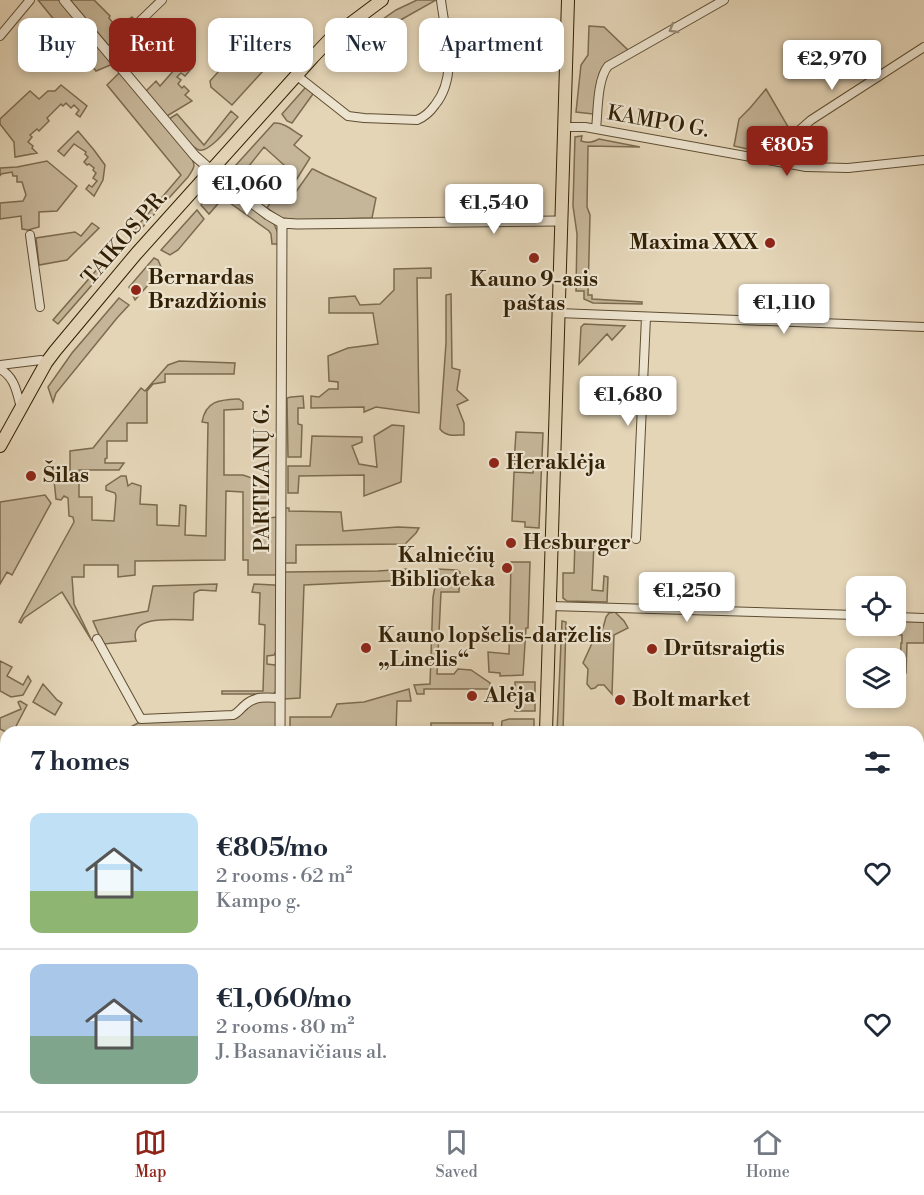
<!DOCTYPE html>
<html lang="en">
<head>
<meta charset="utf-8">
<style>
	:root { --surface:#fff; --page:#f6f6f7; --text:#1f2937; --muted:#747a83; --line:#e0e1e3; --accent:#8f2418 }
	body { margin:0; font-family:"Libre Bodoni",serif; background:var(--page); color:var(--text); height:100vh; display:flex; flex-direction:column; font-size:22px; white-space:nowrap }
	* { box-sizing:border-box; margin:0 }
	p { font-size:20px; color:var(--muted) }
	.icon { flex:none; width:33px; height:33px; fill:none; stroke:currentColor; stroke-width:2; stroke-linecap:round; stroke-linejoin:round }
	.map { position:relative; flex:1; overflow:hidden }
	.sheet { position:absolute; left:0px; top:726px; width:924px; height:386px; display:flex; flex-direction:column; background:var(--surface); border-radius:18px 18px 0 0; box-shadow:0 3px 9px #0003 }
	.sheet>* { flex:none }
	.top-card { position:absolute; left:18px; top:18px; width:600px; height:54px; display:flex; gap:12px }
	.tools { position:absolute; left:846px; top:576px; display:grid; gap:12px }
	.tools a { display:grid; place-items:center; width:60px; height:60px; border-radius:12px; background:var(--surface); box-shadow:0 3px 9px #0003; font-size:30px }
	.price { position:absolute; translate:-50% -51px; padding:0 14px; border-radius:6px; background:#fff; color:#222; font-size:20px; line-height:39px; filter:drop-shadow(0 2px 3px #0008) }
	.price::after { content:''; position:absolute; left:50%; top:36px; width:18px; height:14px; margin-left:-9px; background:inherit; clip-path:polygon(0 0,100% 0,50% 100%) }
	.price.on { background:var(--accent); color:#fff }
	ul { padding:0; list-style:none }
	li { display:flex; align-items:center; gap:18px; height:150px; padding:0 30px }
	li+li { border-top:2px solid var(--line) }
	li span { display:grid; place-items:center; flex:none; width:168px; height:120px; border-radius:12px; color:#555 }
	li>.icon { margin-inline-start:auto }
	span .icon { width:72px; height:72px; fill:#fffc; stroke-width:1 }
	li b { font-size:26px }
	h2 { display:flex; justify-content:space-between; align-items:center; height:72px; padding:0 30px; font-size:26px }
	.tag { padding:0 21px; border-radius:12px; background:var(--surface); box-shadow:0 3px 9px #0003; font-size:21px; line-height:54px }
	.tag.on { background:var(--accent); color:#fff }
	.menu { display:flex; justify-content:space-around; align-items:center; height:84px; border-top:2px solid var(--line); background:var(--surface); font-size:16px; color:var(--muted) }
	.menu a { display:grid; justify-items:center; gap:3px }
	.menu .on { color:var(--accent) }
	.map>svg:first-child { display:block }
</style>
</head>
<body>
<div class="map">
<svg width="924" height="1111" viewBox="0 0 924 1111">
	<rect width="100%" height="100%" fill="#e4d5b7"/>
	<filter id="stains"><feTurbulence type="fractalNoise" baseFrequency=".00333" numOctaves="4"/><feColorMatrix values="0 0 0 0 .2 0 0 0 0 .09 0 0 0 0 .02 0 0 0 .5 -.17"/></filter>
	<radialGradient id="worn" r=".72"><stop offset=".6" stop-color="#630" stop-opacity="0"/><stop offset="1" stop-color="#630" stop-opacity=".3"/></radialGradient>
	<path fill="#c6b699" stroke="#7c6b4f" stroke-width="1.5" d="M38 0H59L113 64 96 71Z
		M70 0H94L110 16 109 18 113 23 115 22 118 26 132 17 136 21 109 46Z
		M417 0H436L397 22 376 35V24L396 10Z
		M589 26 604 27 629 51 604 67 600 72 593 114 576 112 581 65 588 55Z
		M368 29 372 36 341 68 332 60Z
		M244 39 254 48 260 41H274L283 49 232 105 211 87 210 81 227 62 239 66 242 64 236 46Z
		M183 60 193 67 185 76 181 73 177 77 181 80 178 84 182 88 184 86 189 91 185 95 192 101 167 116 146 91 156 81 160 86Z
		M120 72 190 155C196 166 195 167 188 177L139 231 134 230 181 175 107 85Z
		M61 85 87 106 80 117 76 114 79 110 74 105 71 108 66 103 63 106 61 104 47 118 49 121 39 131 37 129 30 135 32 137 28 142 33 146 32 148 37 153 15 157 14 142 0 124V119L30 91 39 99 48 91H55Z
		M305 88 310 89 313 94 292 123 287 121 282 114Z
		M766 89 790 130 765 153 734 146 739 119 750 108Z
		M231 111 238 117C230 125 210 153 199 150 190 147 176 127 169 119L177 114 204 145Z
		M274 123C284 122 293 131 302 136L294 145 310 158 283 201 288 203 312 169H313L325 175 376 198 372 218 298 220 282 218 267 208 278 190 271 182 284 165 264 147 241 176 256 188 252 193 249 194 235 183 241 176 240 169 236 165Z
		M78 131 94 150 105 165 103 180 94 196 86 189 89 185 92 187 97 181 93 178 96 173 93 170 94 168 89 164 87 165 84 162 88 157 85 154 86 152 74 144 64 156 58 151Z
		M582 136 581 141C588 143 592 143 599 139L640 147 588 146 587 207 590 215 588 295H592V299L642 302V304L593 303 584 299V291H576L577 234 573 206 575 137Z
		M47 161 77 186 57 211 39 212V227L28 230 22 229 21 216 0 219V203L23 201 26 195 22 182H17V176H13L12 172 1 174 0 176V168L17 167Z
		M226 191 274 224 278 233V244H272L271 234 269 231 223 198 209 214 201 205 211 195C218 197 221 197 226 191Z
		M197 210 204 219 178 250 170 255 161 250Z
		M92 223 99 228 67 260 39 265 36 238 75 232 81 236Z
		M154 258 158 260 162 269 135 300 129 287Z
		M100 266 105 270 58 324 53 320Z
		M431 268V278H417L419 413 376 407 364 412V407L311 408V396L319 397 329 389H338V382L329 381 328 356 348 348 378 344 373 313H329V298L355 296 360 305 380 304 394 290V269Z
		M451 294 452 368 460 370 457 390 468 400 457 405 464 423V435C455 435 446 437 440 429L446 343V295Z
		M119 298 129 305 117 318 56 393 53 402 48 387 72 353Z
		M584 324 625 326 612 340 607 334 579 364 581 327Z
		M179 361 235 363 234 374H165V382L153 384 147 391V423H127V441H107V458L105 459V463H124L119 470H79V497H92V520L114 521 116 496 115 493 106 490V486L121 476H126L128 486 132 483 141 486 140 504 157 505V525L179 526 180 505 186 506 185 535 206 536 208 423 202 422C206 400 220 400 239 399L243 402V409L224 410V475H243L269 484V518L277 517V573L275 575H248V560H243V492L226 491 225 560 135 561V575L118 577V565H84V577H72L74 604 92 641 62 592 24 618 21 623 19 622 74 522 73 517 69 516 68 498 64 496 61 500 56 499 54 480 66 479 70 475V451L93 448 141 388 145 391 168 365Z
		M303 396 304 408H298V424L302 425 301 457H288L287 398 291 397Z
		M392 425 404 426 401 482 364 496V475L299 476 298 493H288V466H310L312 436 362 437V442L352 446 359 464 377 467 374 436Z
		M516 432 543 433 539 528 525 527V522L512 521 514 472 533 473 534 465 514 464Z
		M45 495 51 503 12 575 7 572 0 584V502Z
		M285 508H289V511L341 512 343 531 398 527 419 528 416 533 405 544 296 545V563H285Z
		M575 540 594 542 592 590 603 591 604 576 608 577 607 602 567 601 563 598V573H574Z
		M511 562H530L528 628H526L523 675 500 676V673L489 672 488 652 509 654Z
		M408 569V580L304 585 300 698 284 699 285 572 378 571Z
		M436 569 457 570 460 572 459 592H441L437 674H454L458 669 471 670 490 683V689H424V694H417L414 685 430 684 433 597 435 587Z
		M217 584 216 591 200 590 194 593 193 620C177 620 128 614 136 641L103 644 93 621 148 611 153 586Z
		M254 584 274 585 277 586 276 651 274 655 267 656V664L275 665 276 667V691L273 694H222V691H263L265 625 259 624 260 593 252 592Z
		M615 612 624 621 628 628 614 635 612 694 604 685H598L595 688 591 689 587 684 588 669 583 663 594 639 603 628 606 617 609 613Z
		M562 621 566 622 563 732H557Z
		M896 621 924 622V643H907L906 673H900L901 643H902V635L872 634V626H896Z
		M0 661 12 667 7 676 23 685 28 676 31 681 23 695 11 697 0 691Z
		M515 682H535V711H515Z
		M43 684 57 700 62 703 55 715 33 702Z
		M409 689 411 701H397L396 732H290V717H331L337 704 364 702Z
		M260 700 275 701 277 704 276 732H121L140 722 236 718 254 701Z
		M20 701 27 705 13 732H6L0 729V718L21 709 18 702Z
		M509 719H534V732H501L502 721Z
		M431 723H493L492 732H431Z"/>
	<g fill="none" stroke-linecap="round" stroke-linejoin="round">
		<defs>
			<path id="minor" d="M0 36 30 0
				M108 52 162 0
				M296 75 348 116 364 118 417 120C425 117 430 112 435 105 459 75 445 35 441 0
				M564 127H585L806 167 848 168 924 160
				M596 129C598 111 597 80 608 66L724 0
				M772 161 777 150 811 120 924 47
				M30 235 40 307
				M558 313 924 327
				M0 365 41 360 46 363
				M0 369C15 377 17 393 21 408
				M636 539 646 317
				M550 606 856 615
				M896 617 924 618
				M97 639 141 719 233 715C238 713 240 709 245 705 255 696 266 697 280 698
				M918 936H924
				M737 1111V1106"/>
			<path id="tertiary" d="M64 0 195 156 228 185 268 215 282 223 297 224 560 221
				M280 732 282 223
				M273 1111V1106"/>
			<path id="primary" d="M0 446 46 363 55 351 136 254 313 57 331 38 382 0
				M546 732 568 0
				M534 1111V1106"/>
		</defs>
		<use href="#minor" stroke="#5e4d32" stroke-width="10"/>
		<use href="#tertiary" stroke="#5e4d32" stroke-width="11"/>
		<use href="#primary" stroke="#322005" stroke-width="14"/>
		<use href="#minor" stroke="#ede4d0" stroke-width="8"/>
		<use href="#tertiary" stroke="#ede4d0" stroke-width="9"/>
		<use href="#primary" stroke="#e4d5b7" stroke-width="12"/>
	</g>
	<defs><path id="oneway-chevron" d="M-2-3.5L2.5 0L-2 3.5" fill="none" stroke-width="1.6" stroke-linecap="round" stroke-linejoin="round" transform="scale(1.5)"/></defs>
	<use stroke="#998c75" href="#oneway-chevron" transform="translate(673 29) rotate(150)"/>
	<g fill="#8f2418" stroke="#ede4d0" stroke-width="2">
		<circle cx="770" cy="243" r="6"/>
		<circle cx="534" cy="258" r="6"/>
		<circle cx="136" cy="290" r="6"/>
		<circle cx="494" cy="463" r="6"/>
		<circle cx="31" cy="476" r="6"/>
		<circle cx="511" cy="543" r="6"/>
		<circle cx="507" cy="568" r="6"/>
		<circle cx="366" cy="648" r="6"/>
		<circle cx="652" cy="649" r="6"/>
		<circle cx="472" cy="696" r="6"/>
		<circle cx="620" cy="700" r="6"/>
	</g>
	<g text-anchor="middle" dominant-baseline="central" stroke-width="4.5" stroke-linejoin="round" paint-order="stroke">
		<g font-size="21" fill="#322005" stroke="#ede4d0">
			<text transform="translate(658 122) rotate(10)">KAMPO G.</text>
			<text transform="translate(125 238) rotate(-49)">TAIKOS PR.</text>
			<text transform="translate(263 478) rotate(-90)">PARTIZANŲ G.</text>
		</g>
		<g font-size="21" font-weight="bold" fill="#322005" stroke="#ede4d0" text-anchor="start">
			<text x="758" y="243" text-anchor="end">Maxima XXX</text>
			<text x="148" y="278">Bernardas<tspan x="148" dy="24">Brazdžionis</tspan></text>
			<text x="534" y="280" text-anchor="middle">Kauno 9-asis<tspan x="534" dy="24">paštas</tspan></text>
			<text x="506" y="463">Heraklėja</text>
			<text x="43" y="476">Šilas</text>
			<text x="523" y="543">Hesburger</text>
			<text x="495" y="556" text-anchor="end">Kalniečių<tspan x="495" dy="24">Biblioteka</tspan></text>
			<text x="378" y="636">Kauno lopšelis-darželis<tspan x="378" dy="24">„Linelis“</tspan></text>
			<text x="664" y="649">Drūtsraigtis</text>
			<text x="484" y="696">Alėja</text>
			<text x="632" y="700">Bolt market</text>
		</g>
	</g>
	<rect width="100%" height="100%" filter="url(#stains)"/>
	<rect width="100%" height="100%" fill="url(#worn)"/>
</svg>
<div class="tools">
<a><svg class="icon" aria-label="locate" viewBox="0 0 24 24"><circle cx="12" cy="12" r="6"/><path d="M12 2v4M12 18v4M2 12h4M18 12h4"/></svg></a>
<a><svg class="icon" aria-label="layers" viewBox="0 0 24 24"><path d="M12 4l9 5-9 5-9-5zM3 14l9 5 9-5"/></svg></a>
</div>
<b class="price" style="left:832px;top:91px">€2,970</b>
<b class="price on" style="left:787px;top:177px">€805</b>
<b class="price" style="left:247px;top:216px">€1,060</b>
<b class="price" style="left:494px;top:235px">€1,540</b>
<b class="price" style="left:784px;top:335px">€1,110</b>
<b class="price" style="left:628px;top:427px">€1,680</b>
<b class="price" style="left:687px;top:623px">€1,250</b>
<div class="top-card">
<a class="tag">Buy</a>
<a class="tag on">Rent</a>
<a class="tag">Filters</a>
<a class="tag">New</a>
<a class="tag">Apartment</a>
</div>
<section class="sheet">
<h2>7 homes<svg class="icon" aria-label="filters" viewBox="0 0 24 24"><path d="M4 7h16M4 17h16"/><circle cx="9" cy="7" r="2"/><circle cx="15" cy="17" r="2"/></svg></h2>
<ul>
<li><span style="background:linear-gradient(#bfe0f5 65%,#8fb573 0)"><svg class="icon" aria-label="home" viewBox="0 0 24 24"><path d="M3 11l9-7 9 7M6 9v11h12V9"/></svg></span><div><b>€805/mo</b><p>2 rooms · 62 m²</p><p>Kampo g.</p></div><svg class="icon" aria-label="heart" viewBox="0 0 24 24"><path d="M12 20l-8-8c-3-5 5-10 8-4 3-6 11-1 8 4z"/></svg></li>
<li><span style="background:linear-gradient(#a9c7e8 60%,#7fa58c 0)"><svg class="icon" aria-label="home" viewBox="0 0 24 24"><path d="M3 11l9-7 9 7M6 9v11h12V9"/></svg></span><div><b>€1,060/mo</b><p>2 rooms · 80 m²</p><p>J. Basanavičiaus al.</p></div><svg class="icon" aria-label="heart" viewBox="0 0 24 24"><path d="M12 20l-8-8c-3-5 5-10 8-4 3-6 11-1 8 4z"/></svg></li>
</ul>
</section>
</div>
<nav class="menu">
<a class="on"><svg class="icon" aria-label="map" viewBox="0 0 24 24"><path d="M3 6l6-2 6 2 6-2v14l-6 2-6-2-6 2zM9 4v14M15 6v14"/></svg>Map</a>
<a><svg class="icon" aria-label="saved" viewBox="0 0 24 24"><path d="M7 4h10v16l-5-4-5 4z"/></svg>Saved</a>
<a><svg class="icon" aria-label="home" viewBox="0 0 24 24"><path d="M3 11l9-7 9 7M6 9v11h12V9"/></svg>Home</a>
</nav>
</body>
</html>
